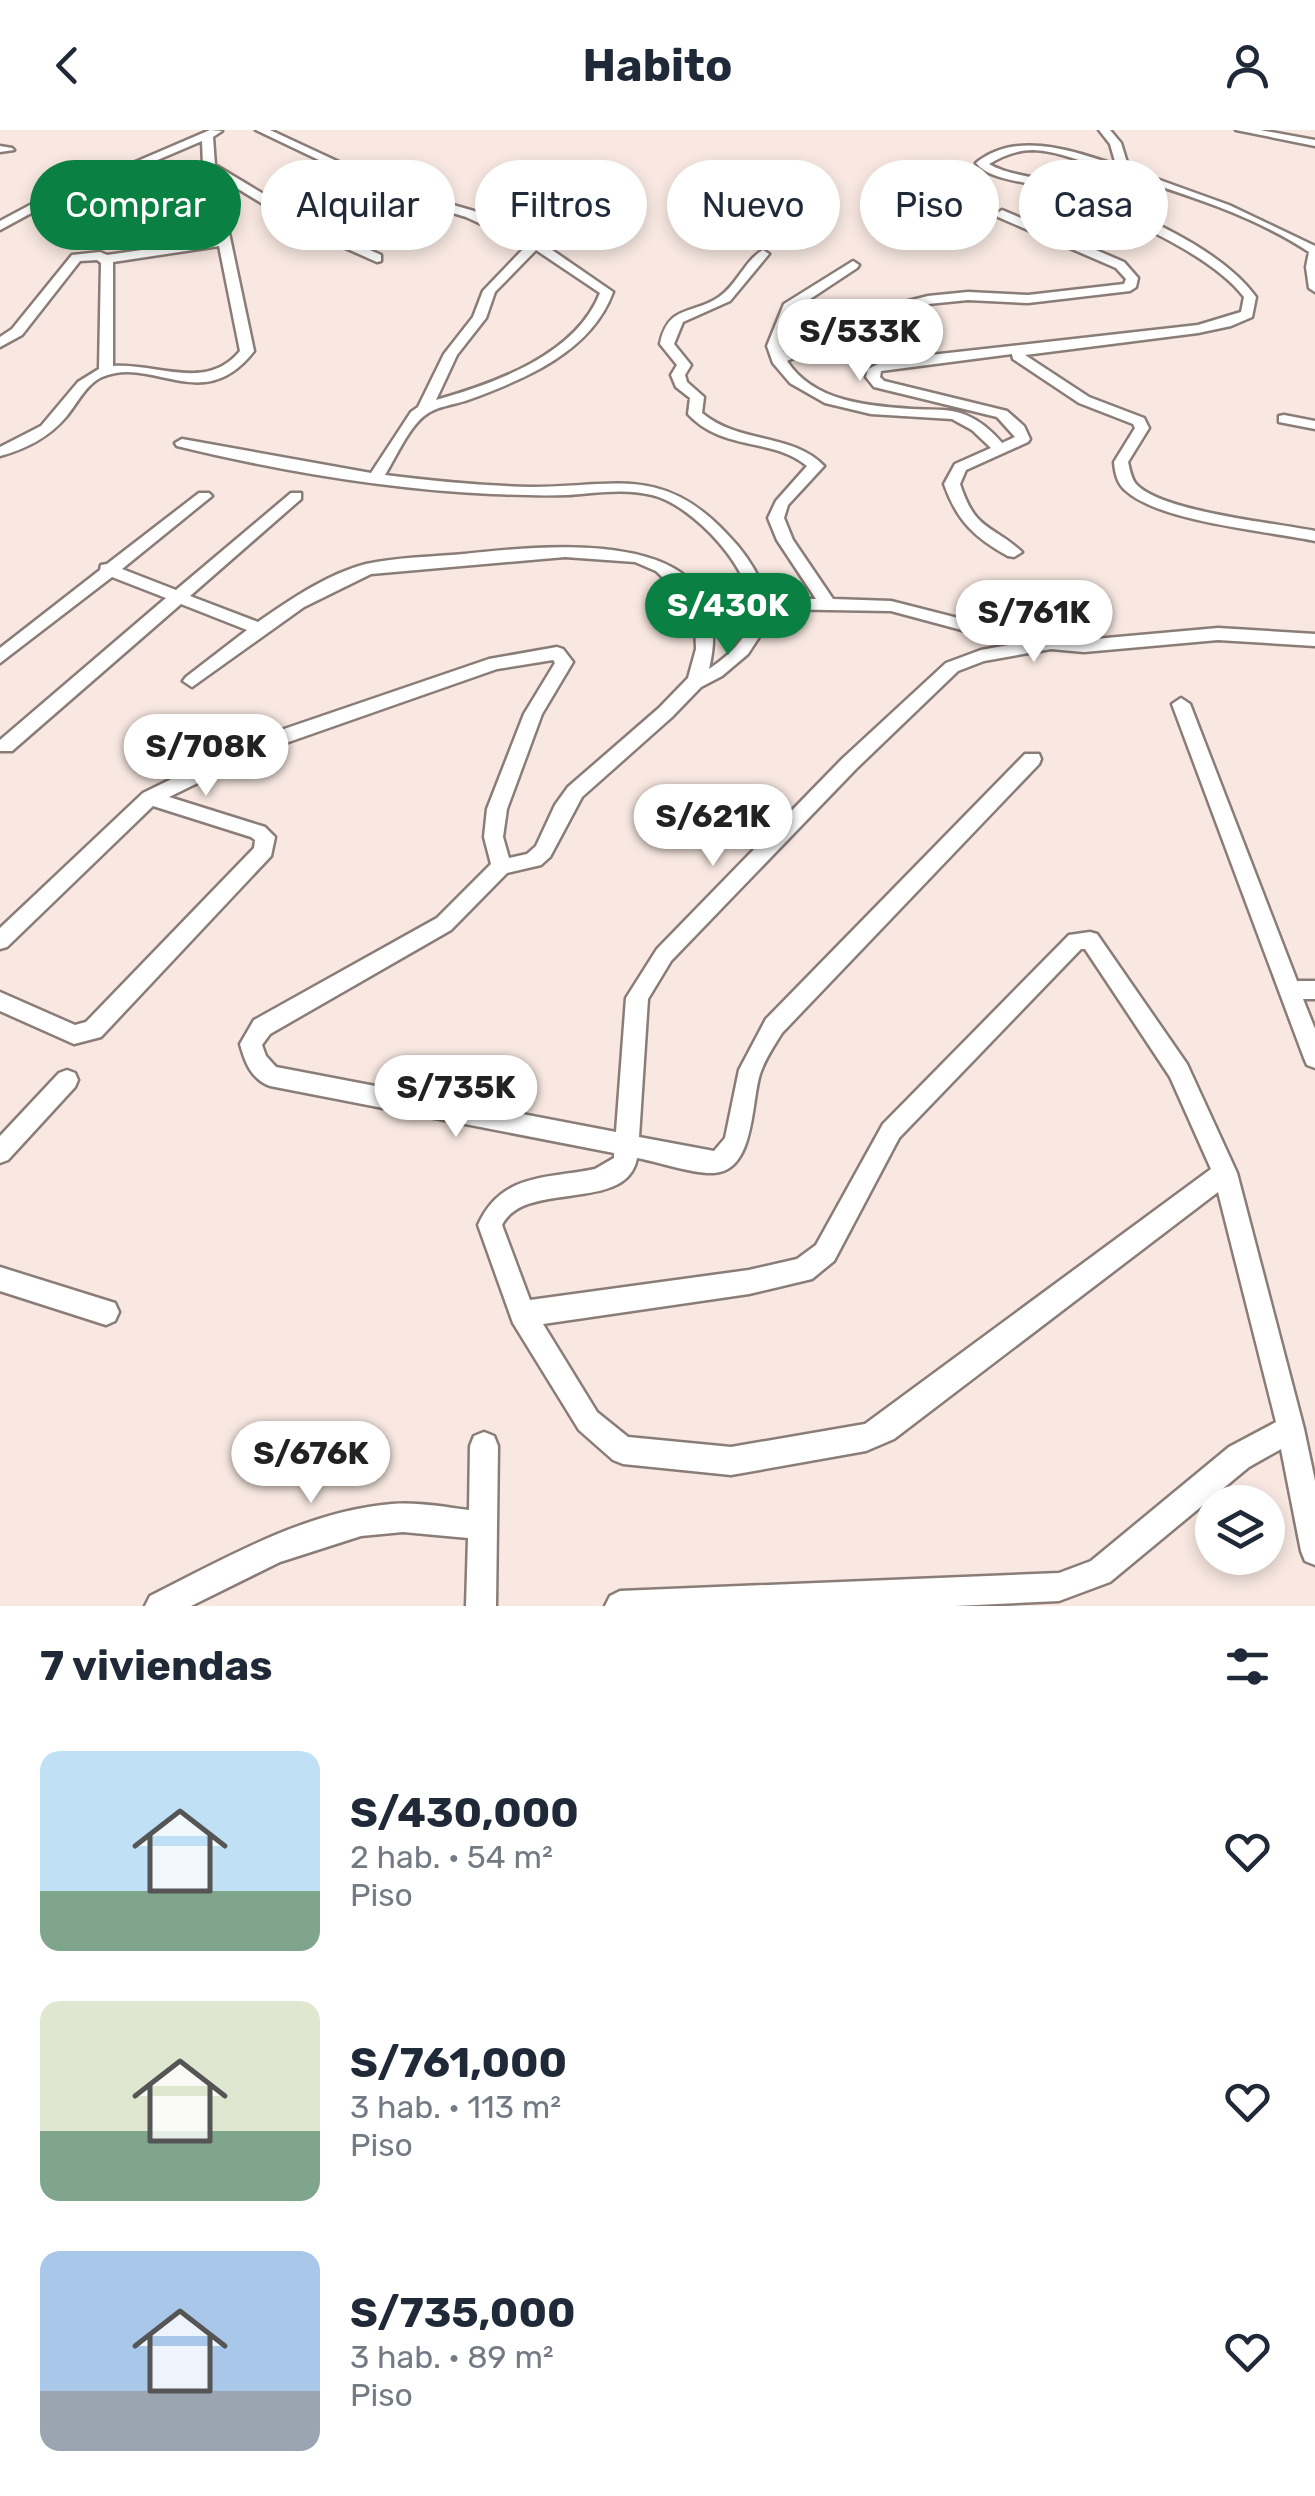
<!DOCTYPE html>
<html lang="es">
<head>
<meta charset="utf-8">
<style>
	:root { --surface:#fff; --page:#f6f6f7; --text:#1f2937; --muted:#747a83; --accent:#0b8043 }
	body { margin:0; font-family:Rubik,sans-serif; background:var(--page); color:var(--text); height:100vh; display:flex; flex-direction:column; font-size:38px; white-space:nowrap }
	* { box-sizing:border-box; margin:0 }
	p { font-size:32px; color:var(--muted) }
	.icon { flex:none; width:55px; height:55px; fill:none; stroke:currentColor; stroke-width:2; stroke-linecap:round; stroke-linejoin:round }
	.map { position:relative; height:1476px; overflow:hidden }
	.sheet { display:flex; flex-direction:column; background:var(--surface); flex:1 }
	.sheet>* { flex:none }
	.guide { position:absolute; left:30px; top:30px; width:1255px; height:90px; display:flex; gap:20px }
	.controls { position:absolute; left:1195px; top:1355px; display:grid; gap:20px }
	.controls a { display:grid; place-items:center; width:90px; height:90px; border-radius:50%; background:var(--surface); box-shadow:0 5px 15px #0003; font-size:50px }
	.price { position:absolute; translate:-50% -85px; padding:0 22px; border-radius:35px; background:#fff; color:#222; font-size:32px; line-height:65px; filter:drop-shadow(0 2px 5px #0008) }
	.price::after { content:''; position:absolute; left:50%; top:60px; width:30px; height:22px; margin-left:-15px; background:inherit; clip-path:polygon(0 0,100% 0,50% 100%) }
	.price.selected { background:var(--accent); color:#fff }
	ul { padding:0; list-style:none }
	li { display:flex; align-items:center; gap:30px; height:250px; padding:0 40px }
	li span { display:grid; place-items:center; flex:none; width:280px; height:200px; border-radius:20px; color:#555 }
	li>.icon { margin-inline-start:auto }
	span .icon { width:120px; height:120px; fill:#fffc; stroke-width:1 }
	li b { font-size:42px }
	h2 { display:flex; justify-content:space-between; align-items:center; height:120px; padding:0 40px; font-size:42px }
	.tag { padding:0 35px; border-radius:45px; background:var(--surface); box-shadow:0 5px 15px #0003; font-size:35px; line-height:90px }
	.tag.selected { background:var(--accent); color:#fff }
	header { display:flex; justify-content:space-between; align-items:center; height:130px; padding:0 40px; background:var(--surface); font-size:45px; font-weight:700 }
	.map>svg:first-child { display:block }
</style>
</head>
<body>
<header><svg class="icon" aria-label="back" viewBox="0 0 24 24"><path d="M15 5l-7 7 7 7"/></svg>Habito<svg class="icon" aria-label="person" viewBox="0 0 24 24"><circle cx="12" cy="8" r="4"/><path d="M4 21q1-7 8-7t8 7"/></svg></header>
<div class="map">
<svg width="1315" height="1476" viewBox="0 0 1315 1476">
	<rect width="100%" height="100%" fill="#f8e8e1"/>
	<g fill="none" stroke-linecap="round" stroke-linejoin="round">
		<defs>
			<path id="street" d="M210 0 222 1 213 7 215 35 312 93 384 61 256 0H270L397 59 474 81 539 111 613 162C591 222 525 249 468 270 454 275 436 276 424 286 408 299 396 327 385 345 434 351 483 356 532 357 614 357 662 335 726 403 744 421 759 443 767 468L816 469 777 410 768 388 776 371 807 336C773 307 723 322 688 284L690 268 676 257 671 245 677 235 660 214C668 174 693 185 719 167 737 155 745 130 763 120L769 124 730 171 683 192 674 214 691 235 685 245 687 252 704 267 702 283C739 314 793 303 824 336L788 375 784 388 793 410 833 469 891 471 1021 504 1084 510 1218 498 1315 504V516L1218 510 1084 522 1051 519 984 531 958 541 856 639 671 831 648 869 639 1007 714 1021 725 1008 739 940 766 889 1025 624H1039L1041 629 1039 634 782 903C774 916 765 929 760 944 751 972 755 1041 714 1043 693 1044 659 1032 637 1028 627 1084 525 1049 502 1095L530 1170 749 1140 797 1129 816 1115 883 994 1069 805 1090 802 1097 804 1187 934 1237 1043 1304 1299 1315 1351V1435L1305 1431 1301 1421 1281 1319 1249 1337 1110 1452 1059 1471 955 1476H605L610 1466 620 1461 1059 1443 1091 1431 1229 1317 1276 1292 1218 1062 894 1309 866 1321 731 1345 623 1334 613 1330 579 1300 513 1193 478 1095C501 1043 546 1049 595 1039L614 1028V1023L270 956C251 949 245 932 240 914L254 890 437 788 491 734 484 707 487 679 524 584 555 533 553 530 497 539 263 621 169 667 265 697 275 707 271 726 101 907 74 914 0 881V862L75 895 86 892 254 718 255 710 251 707 153 676 7 817 0 819V798L143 663 249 611 489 529 557 517 563 519 573 532 542 584 507 679 503 707 509 728 527 724 536 716 555 675 568 657 659 578 688 548 696 519 695 492 686 470 656 441 635 432 565 427 371 444 304 477 192 557 183 551 186 547 247 500 181 474 12 621H0V610L166 468 112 447 0 533V518L100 440 101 435 107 434 199 363H209L212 366 122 439 176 460 291 363H301V369L190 466 258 492C290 470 327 444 366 434 397 427 432 427 464 424 551 415 744 393 709 539 727 527 747 510 751 487 758 443 692 374 652 365 625 358 595 363 568 365 543 366 518 365 492 364 386 359 280 341 177 316L175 313 182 309 371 343 411 282 418 277 444 224 473 187 483 161 527 115 466 87 394 65 321 98 381 125V131L377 132 307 101 217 46 254 221C203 287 153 225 102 247 86 254 77 274 66 287 48 308 26 319 0 326V317L41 296 78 252 99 239 101 133 97 130 80 131 22 205 0 217V207L12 199 72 125 100 122 107 125 218 109 203 36 202 11 113 49 70 62 0 100V91L62 58 105 45ZM219 116 240 221C206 262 158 233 113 236V132ZM536 120 600 163C576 225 495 253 436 270L457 225 486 188 495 162ZM768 479 891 481 1014 514 981 520 946 533 842 629 657 819 626 868 616 1002 276 937 266 926 262 915 270 904 451 800 507 743 541 735 550 727 582 667 672 587 701 557 722 546 748 524 763 501ZM1081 819H1085L1170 947 1211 1039 865 1294 731 1317 628 1307 597 1282 543 1194 749 1164 812 1149 834 1131 899 1008Z
				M1099 0H1110L1121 13 1129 39 1229 75 1315 116V162L1309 158 1306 137 1309 122C1250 83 1175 61 1108 40 1084 32 1058 21 1033 20 1017 20 1002 26 989 34 1007 45 1034 46 1055 53 1118 75 1217 113 1256 167L1252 187 1231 196 1198 203 1025 225 1089 267 1144 288 1149 298 1128 332C1130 340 1131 348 1136 354 1161 382 1276 393 1315 401V411C1268 401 1159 392 1125 360 1117 353 1115 343 1114 332L1135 298 1133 294 1079 273 1013 229 1012 224 881 241 880 247 884 251 1007 281 1024 296 1030 309 1028 312 966 340 960 354C976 402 990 393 1022 422L1014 427 1008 426C975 408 957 391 944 354L955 334 991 318 972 300 952 289 871 284 825 273 790 253 773 233 767 216 784 174 853 131 859 135 857 138 795 179 781 216 784 222 881 178 928 166 968 162 1028 165 1124 154 1126 149 1116 138 998 87 996 84 1002 80 1124 132 1138 148 1136 157 1130 161 1028 173 968 170 928 174 891 184 787 231C814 272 868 276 912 279 930 280 949 278 966 285 980 291 992 301 1002 313L1015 307 997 287 874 257 866 247 868 239 886 230 1198 195 1241 182 1244 167C1208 120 1104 78 1048 58 1027 51 990 51 976 33 1016 0 1073 21 1116 35L1110 14Z
				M1236 0H1260L1315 10V16Z
				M0 16 12 18 14 20 0 22Z
				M1284 285 1315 291V299L1279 292V286Z
				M1181 568 1190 574 1297 851H1315V869H1303L1315 899V938L1307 935 1304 928 1172 574Z
				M67 940 75 943 78 950 75 957 8 1030 0 1033V1006L59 943Z
				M0 1137 115 1173 119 1182 115 1191 106 1195 0 1161Z
				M484 1302 494 1306 498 1316 496 1476H466L468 1408 403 1402 361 1406 280 1432 191 1476H145L150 1466C226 1428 306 1381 392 1374 418 1372 444 1377 469 1380L470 1316 474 1306Z"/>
		</defs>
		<use href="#street" stroke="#8a7c77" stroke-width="5"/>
		<use href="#street" fill="#fff" fill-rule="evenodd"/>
	</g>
</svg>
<div class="controls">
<a><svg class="icon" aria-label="layers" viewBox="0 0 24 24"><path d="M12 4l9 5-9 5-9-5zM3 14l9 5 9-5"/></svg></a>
</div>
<b class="price" style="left:860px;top:254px">S/533K</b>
<b class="price selected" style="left:728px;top:528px">S/430K</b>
<b class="price" style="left:1034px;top:535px">S/761K</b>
<b class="price" style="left:206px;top:669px">S/708K</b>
<b class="price" style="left:713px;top:739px">S/621K</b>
<b class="price" style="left:456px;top:1010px">S/735K</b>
<b class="price" style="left:311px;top:1376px">S/676K</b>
<div class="guide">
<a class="tag selected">Comprar</a>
<a class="tag">Alquilar</a>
<a class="tag">Filtros</a>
<a class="tag">Nuevo</a>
<a class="tag">Piso</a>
<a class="tag">Casa</a>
</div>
</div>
<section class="sheet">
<h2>7 viviendas<svg class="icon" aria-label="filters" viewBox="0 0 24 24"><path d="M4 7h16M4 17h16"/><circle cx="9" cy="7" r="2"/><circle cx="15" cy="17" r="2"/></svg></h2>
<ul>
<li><span style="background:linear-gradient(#bfe0f5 70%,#7fa58c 0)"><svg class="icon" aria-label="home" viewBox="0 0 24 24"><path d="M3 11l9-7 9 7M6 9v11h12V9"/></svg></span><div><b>S/430,000</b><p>2 hab. · 54 m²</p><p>Piso</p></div><svg class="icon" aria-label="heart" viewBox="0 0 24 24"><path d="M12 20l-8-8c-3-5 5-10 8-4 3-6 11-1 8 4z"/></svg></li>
<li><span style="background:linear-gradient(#dfe7d0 65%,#7fa58c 0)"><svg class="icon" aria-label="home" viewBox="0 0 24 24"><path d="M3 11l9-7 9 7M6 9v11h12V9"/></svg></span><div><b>S/761,000</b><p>3 hab. · 113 m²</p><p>Piso</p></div><svg class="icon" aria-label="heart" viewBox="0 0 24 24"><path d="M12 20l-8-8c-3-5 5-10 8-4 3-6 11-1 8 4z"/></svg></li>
<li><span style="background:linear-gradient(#a9c7e8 70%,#9aa5b1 0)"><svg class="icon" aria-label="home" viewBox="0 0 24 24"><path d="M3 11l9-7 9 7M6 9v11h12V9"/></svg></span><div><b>S/735,000</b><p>3 hab. · 89 m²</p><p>Piso</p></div><svg class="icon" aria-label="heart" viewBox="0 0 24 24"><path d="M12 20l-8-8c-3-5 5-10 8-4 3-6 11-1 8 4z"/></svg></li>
</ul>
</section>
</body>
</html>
